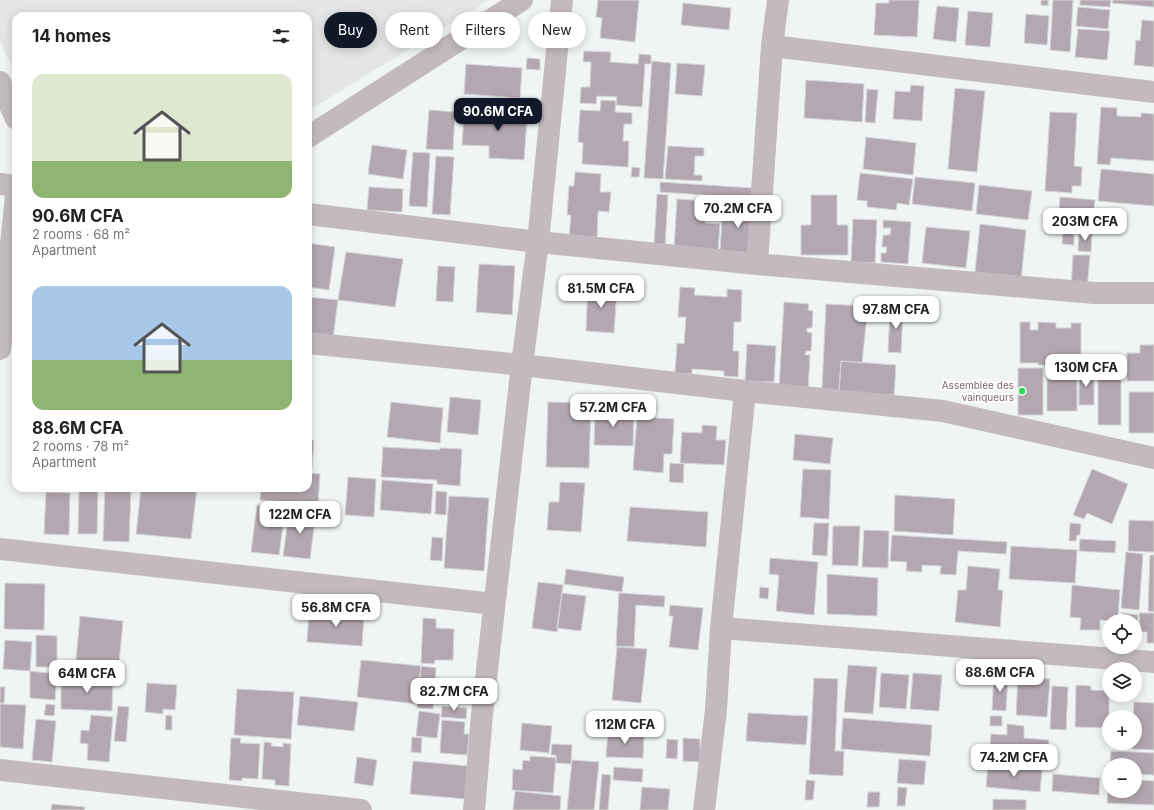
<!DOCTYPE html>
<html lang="en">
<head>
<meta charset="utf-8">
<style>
	:root { --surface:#fff; --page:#f6f6f6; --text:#222; --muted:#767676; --accent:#111827 }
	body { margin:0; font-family:Inter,sans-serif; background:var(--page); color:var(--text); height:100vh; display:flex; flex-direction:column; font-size:15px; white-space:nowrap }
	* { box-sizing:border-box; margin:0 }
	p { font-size:13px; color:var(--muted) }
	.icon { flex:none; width:22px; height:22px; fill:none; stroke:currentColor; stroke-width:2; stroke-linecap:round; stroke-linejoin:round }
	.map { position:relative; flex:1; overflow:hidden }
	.details { position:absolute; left:12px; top:12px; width:300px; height:480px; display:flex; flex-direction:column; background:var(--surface); border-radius:12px; box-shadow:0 2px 10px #0003 }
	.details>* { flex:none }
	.guide { position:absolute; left:324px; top:12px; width:380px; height:36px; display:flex; gap:8px }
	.fabs { position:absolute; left:1102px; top:614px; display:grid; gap:8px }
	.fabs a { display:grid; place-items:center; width:40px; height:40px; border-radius:50%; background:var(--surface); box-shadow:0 2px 10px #0003; font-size:20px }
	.price { position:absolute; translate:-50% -34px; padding:0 9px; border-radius:8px; background:#fff; color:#222; font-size:13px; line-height:26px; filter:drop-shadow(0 1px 2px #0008) }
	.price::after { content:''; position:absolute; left:50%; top:24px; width:12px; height:9px; margin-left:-6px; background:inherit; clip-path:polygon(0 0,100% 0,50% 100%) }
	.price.on { background:var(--accent); color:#fff }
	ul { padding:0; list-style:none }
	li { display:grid; align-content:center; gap:8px; height:212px; padding:0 20px }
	li span { display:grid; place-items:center; height:124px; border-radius:12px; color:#555 }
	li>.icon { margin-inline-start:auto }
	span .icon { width:72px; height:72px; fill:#fffc; stroke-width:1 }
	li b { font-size:17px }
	h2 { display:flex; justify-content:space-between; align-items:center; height:48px; padding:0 20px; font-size:17px }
	.chip { padding:0 14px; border-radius:18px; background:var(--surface); box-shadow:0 2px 10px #0003; font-size:14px; line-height:36px }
	.chip.on { background:var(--accent); color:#fff }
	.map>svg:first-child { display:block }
</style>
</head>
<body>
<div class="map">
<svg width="1154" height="810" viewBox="0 0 1154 810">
	<rect width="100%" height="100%" fill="#f0f4f4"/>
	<path fill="#e4e5e6" d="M0 0H489L308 111V16H16V77L0 41Z"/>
	<path fill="#b4a8b0" stroke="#d3d5d5" d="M598 0H639L635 42 600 38 602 18 596 17Z
		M889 0H919L917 37 874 35 876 3H889Z
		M1041 0H1048V6L1041 5Z
		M1053 0H1073L1070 52 1050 50Z
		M1080 0H1111L1110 7 1080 5Z
		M1113 0H1154V7L1112 3Z
		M683 3 731 8 729 30 681 25Z
		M937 6 959 8 956 42 933 39Z
		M1078 7 1110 10 1108 29 1076 26Z
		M968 11 993 13 990 47 965 45Z
		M1026 14 1049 16 1047 45 1024 43Z
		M1142 20 1154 21V67L1134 65 1136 40 1140 41Z
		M1078 29 1110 31 1107 60 1075 57Z
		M584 51 611 52 610 62 638 64 639 54 651 55V64H645L642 107 616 105 617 97 597 96 596 104 580 103 581 87H590L591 62H583Z
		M527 58 540 59V70L526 69Z
		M652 61 671 63 663 179 644 178Z
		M677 63 705 65 702 96 675 94Z
		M466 64 522 68 520 98 464 94Z
		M806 80 864 84 862 122 804 118Z
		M911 85 924 86 922 121 893 119 895 91 910 92Z
		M955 88 985 91 977 172 948 169Z
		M867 89 878 90 875 123 865 122Z
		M601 100 616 101 615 112 632 113V124H624L623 141H629L628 167 582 164 583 143 578 142 580 110 600 111Z
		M495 105 528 107 524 160 489 158V146L462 145 464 113 494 115Z
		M1101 107 1117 108V116L1141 117V113L1154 114V161L1111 158 1110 165 1097 164Z
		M429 110 455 112 453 150 426 149Z
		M1050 112 1077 113 1074 166 1082 167 1081 186H1072V193L1045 191Z
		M866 137 916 143 913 175 863 169Z
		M372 145 407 150 403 179 368 174Z
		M668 146 704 148V156H695L694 175H702V181L665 179Z
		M413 152 430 153 427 207 409 206Z
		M436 156 454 157 450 215 432 214Z
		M632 167 640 168 639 177H631Z
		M1101 169 1154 174V206L1098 201Z
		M575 172 601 174 600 192H611L609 212 598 211 597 237 569 236 571 215H567L569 186H574Z
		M860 173 913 179 909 205 897 203 896 210 867 207V201L857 200Z
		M915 177 975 183 972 211 912 204Z
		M660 182 752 188 751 198 660 192Z
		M979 185 1032 191 1028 220 976 214Z
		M369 187 403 189 402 212 367 210Z
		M657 194 668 195 665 246H654Z
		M811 195H837V225H848V255H801V225H811Z
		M1060 197 1095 200 1092 228 1058 225Z
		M677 199 707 201 705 223 720 224 718 251 674 249Z
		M723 204 757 206 754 254 720 252Z
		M853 219 877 220 875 263 851 262Z
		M883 220 911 222 908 264 881 262V253H886L887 247H882L883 235H890L891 228H883Z
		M980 224 1026 230 1021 281 1005 275 975 272Z
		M926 227 970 231 966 268 922 263Z
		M1063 231H1074V245L1062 244Z
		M1079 232 1092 233 1091 252 1078 251Z
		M308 243 335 247 329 290 308 287Z
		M346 252 403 259 395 307 338 300Z
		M1073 255H1090L1087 289 1071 288Z
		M479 264 515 266 512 315 476 312Z
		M438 266 455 267 453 302 436 301Z
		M588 286 617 288 614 333 586 331Z
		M680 287 695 288 694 295 727 297V289L742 290 741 322H734L733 351H739L738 377 724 376V371L692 369V374L675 373 677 343 684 344 686 317H678Z
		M308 297 338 300 333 338 308 335Z
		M784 302 809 304 808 310 813 311 812 328H807V332L812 333 811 351H806L805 355H810L808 390 779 388Z
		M826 304 868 306 862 363 841 361 839 392 822 388Z
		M890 308 903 309 901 353 888 352Z
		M1020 322H1030V330H1038V322L1056 323V328H1071V323H1081V360H1063V365H1038V363H1020Z
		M747 344 776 346 774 382 745 381Z
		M1140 345H1154V381H1127V353H1140Z
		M841 361 896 365 894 395 839 392Z
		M1018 368H1043V415H1018Z
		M1079 372H1094V405H1079Z
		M1098 375H1121V425H1098Z
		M1047 379H1077V411H1047Z
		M1129 392H1154V433H1129Z
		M450 397 481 400 478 435 447 432Z
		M391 402 443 408 440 443 387 437Z
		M548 402 591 403 589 468 546 467Z
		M595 408H608V413L634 414 633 446 594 445Z
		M637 417 674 419 672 454H664L663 473 633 470Z
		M702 425 717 426 716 440H726L724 465 680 463 682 432 702 433Z
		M795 434 833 438 830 464 793 460Z
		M308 440H314L312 469H308Z
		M383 447 440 450V448L462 449 460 486 437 484V480L381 477Z
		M670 463 684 464 683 483 669 482Z
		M803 469 831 470 829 519 800 517Z
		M1092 469 1128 484 1112 524 1087 513 1084 519 1073 515Z
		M308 473 320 474 318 504 260 500 261 488H308Z
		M348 477 376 479 374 517 345 515Z
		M382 480 433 484 431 514 380 510Z
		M560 482 585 483 581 532 547 530 549 502H559Z
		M79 488H98L97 534H78Z
		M105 488H131L129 542 103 541Z
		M141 488H197L191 539 136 534Z
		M436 491 447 492 446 515 435 514Z
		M46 492 70 493 69 535 44 534Z
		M895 495 955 499 953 535 894 531Z
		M449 496 489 498 484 571 444 568Z
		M257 505 267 506V508L285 510 279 555 251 552Z
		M630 507 708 512 706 547 627 541Z
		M306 510 316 512 310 559 283 556 289 513 306 515Z
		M1129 520 1154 521V552L1128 551Z
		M814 523H829L827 556 812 555Z
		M1070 523 1081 524 1080 535H1077L1076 541H1069Z
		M833 526H860L858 566 832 565Z
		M864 530 889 531 888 568 862 567Z
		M892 535 1007 542 1006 554 958 551 956 575 940 574 941 566 922 565V572L906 571 907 562 890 561Z
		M432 537 443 538 442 561 430 560Z
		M1080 539 1116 541 1115 553 1079 551Z
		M1011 546 1077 550 1075 583 1009 579Z
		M1126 552 1143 554 1139 610 1121 608Z
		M1150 555H1154V612L1148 611Z
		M770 558 818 562 814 615 776 611 779 575 769 574Z
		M968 566 1000 569 998 590H1003L1000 627 955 622 958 590H966Z
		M566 569 624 577 622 592 564 584Z
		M827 574 878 578 877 616 827 614Z
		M538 582 563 585 557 632 532 628Z
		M5 583 45 584 44 630 4 629Z
		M1072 585 1120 590 1118 616 1114 615 1113 621 1100 620V630H1080L1081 618 1070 617Z
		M760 587 769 588 768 599 759 598Z
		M562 593 586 596 581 631 557 628Z
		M619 593 665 596 664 607 636 605 634 647 616 646Z
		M670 605 703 608 698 650 669 647 673 616H669Z
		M309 611 364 615 362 646 307 642Z
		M1122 613 1138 615 1136 640 1135 621H1121Z
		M1139 613H1154V643H1147V632H1140Z
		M80 616 123 621 118 674 75 670Z
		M423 618 436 619V628L454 629 453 660H435L434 664 421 663Z
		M36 635 57 636V667H36Z
		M5 640 32 642 30 671 3 669Z
		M617 647 647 649 641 703 612 700Z
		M361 660 421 666 417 704 357 697Z
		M848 665 877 667 873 714 844 712Z
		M421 666 436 668 433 709 417 708Z
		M30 671 57 674 55 700 30 698Z
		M881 673 909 675 906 709 879 707Z
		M913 673 942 675 939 711 910 709Z
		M994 675 1008 676 1006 711 992 710Z
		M1018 677 1050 679 1047 717 1016 715Z
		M61 678 113 679 112 711 61 709Z
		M814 678 838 679 835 751H844L843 776 809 774Z
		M147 683 177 685 175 710 163 709V714L145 712Z
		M1076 685 1091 686V690L1109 691V728L1075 727Z
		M1052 686 1068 687 1066 730 1050 729Z
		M0 687H5L4 703H0Z
		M237 689 294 692 291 739 234 735Z
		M300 696 358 702 354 731 297 725Z
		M1134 702 1154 703V750L1132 749V743H1135V717H1133Z
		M0 704 26 705 23 749 0 747Z
		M46 704 55 705 54 716 44 715Z
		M118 706 129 707 126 742 114 741Z
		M442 706 467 708 466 719 441 717Z
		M419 711 440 714 437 738 416 736Z
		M748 713 808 716 806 745 746 741Z
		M91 715 113 717 109 762 87 760 88 744 80 743 81 730 89 731Z
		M166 715 172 716V730H165Z
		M990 716H1002V726H990Z
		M843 718 932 725 930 756 841 749Z
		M36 719 56 721 52 762 32 760Z
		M442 720 465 722 464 734H469L467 755 440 753Z
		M522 723 552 726 549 753 520 750Z
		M1007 724 1024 726V738L1049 740 1047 767 989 763 991 734 1007 735Z
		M608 731 644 733 643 758 606 757Z
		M412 737 422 738 421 753 411 752Z
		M231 738H241L240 743 260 744 258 779 242 778V781L229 780Z
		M683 738 700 739V762L683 761Z
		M667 739 678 740 677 759 666 758Z
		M264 742 272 743 271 746 283 747V743L291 744 289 786 275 785V780L262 779Z
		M552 744 572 745 571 764 556 763V755H551Z
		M1111 751 1154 753V775L1135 774V765H1110Z
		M530 756 556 758 553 793 512 790 513 769 522 770 523 760 530 761Z
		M357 757 377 760 373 786 354 783Z
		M899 759 926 761 924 785 897 783Z
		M572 760 599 762 594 810H567Z
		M413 761 468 766 465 799 410 794Z
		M988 765 1042 770 1040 792 986 787Z
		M614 767 643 769 642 782 613 780Z
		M602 774 611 775 608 810H599Z
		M1053 774 1100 778 1099 795 1052 791Z
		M1109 779V791H1135V780L1154 781V805L1107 803Z
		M806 780 815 781 813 800H805Z
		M642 787 670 789 668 810H640Z
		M898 787 907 788 905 806H897Z
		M515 791 561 796 560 810H513Z
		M868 792H880L879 807H867Z
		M993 799 1026 800V810H993Z
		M52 804 85 807 84 810H51Z"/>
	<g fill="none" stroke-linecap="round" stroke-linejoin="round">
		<path stroke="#c2babf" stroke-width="22" d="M772 46 1154 92
			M0 82 16 119
			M308 137 522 0
			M0 184 16 186
			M308 214 538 242 757 264 1094 293H1154
			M757 264 772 46 778 0
			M308 343 522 365 745 391 943 411 1154 458
			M0 349 16 196
			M0 549 494 604
			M721 628 1154 662
			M0 770 361 810
			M474 810 482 714 522 365 538 242 562 0
			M704 810 716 710 721 628 745 391"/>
	</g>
	<circle fill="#29db4f" stroke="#fff" stroke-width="1.5" cx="1022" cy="391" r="4"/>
	<g text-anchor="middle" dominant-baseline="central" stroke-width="4" stroke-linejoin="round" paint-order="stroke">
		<g font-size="10" fill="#806474" stroke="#fff" text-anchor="end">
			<text x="1014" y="385">Assemblée des<tspan x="1014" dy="12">vainqueurs</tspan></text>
		</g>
	</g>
</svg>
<div class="fabs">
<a><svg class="icon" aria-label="locate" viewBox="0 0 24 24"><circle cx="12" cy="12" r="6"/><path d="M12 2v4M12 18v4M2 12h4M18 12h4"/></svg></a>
<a><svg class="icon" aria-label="layers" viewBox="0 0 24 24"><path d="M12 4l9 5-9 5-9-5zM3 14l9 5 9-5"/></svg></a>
<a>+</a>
<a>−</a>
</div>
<b class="price on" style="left:498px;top:132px">90.6M CFA</b>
<b class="price" style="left:738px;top:229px">70.2M CFA</b>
<b class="price" style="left:1085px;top:242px">203M CFA</b>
<b class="price" style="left:601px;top:309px">81.5M CFA</b>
<b class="price" style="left:896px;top:330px">97.8M CFA</b>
<b class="price" style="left:1086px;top:388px">130M CFA</b>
<b class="price" style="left:613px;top:428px">57.2M CFA</b>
<b class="price" style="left:300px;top:535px">122M CFA</b>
<b class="price" style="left:336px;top:628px">56.8M CFA</b>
<b class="price" style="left:1000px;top:693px">88.6M CFA</b>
<b class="price" style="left:87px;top:694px">64M CFA</b>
<b class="price" style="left:454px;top:712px">82.7M CFA</b>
<b class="price" style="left:625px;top:745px">112M CFA</b>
<b class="price" style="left:1014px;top:778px">74.2M CFA</b>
<div class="guide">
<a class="chip on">Buy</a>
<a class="chip">Rent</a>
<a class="chip">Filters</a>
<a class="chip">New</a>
</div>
<section class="details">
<h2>14 homes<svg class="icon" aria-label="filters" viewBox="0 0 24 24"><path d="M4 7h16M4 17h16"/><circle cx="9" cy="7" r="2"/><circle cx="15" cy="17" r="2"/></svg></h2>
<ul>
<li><span style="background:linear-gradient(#dfe7d0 70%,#8fb573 0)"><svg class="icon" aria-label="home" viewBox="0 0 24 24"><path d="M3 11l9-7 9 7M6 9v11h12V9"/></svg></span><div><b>90.6M CFA</b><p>2 rooms · 68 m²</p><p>Apartment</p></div></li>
<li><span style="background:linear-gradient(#a9c7e8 60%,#8fb573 0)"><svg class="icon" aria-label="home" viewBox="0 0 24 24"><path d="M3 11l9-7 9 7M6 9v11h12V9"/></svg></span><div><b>88.6M CFA</b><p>2 rooms · 78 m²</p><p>Apartment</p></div></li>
</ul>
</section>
</div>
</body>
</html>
